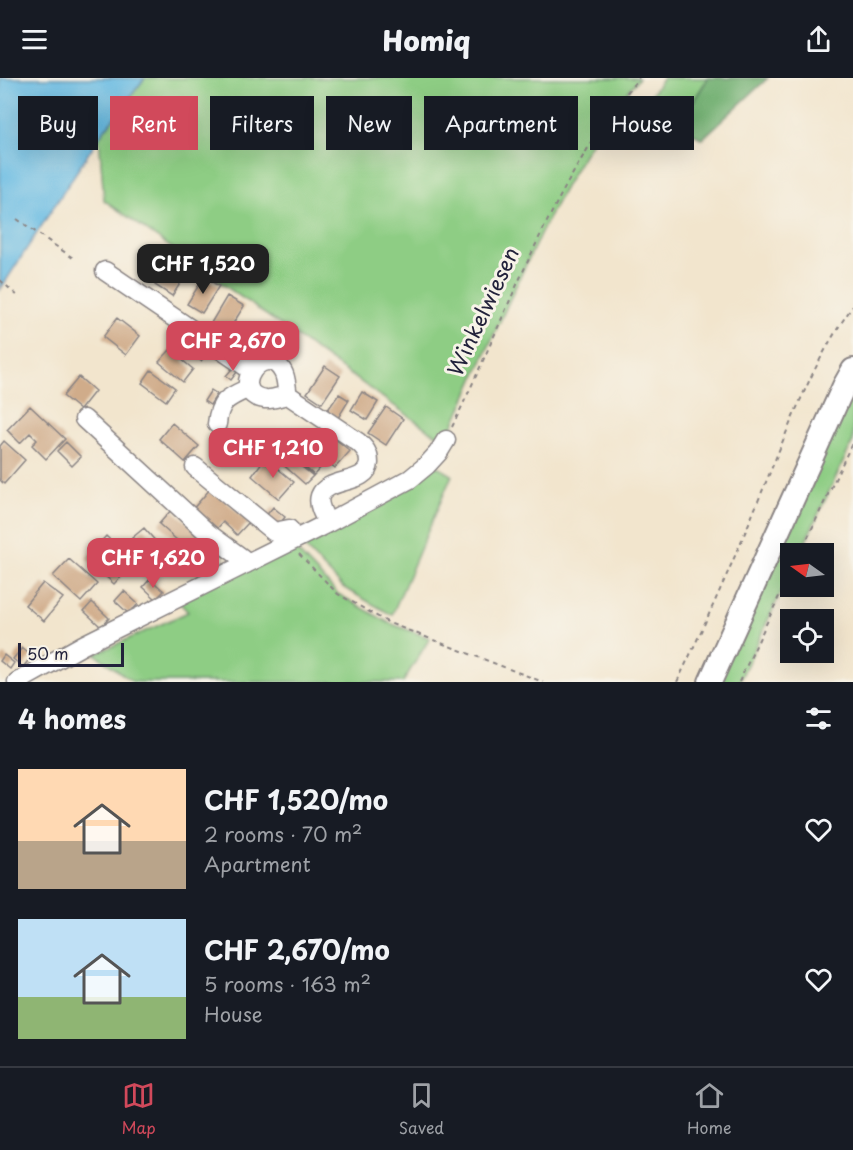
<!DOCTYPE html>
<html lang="en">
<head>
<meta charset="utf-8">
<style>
	:root { --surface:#171b24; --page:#20242c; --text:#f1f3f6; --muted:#9ea1a6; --line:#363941; --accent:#d1495b }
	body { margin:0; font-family:"Playpen Sans",sans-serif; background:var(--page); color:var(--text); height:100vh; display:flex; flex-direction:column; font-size:22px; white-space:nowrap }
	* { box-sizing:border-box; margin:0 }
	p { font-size:20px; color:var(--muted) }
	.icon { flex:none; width:33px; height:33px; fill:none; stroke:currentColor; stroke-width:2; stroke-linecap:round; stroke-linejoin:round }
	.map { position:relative; height:604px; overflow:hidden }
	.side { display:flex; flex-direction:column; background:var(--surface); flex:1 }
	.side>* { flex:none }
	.guide { position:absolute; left:18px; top:18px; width:818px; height:54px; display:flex; gap:12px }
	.needle { width:39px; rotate:284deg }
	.fabs { position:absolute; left:780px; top:465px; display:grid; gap:12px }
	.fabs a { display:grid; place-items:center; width:54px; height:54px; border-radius:0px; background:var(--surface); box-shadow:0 6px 24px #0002; font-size:30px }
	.scale { position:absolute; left:18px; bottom:15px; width:106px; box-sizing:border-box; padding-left:6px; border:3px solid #22223b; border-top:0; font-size:16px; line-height:21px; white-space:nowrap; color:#22223b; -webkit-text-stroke:4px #f7f3e8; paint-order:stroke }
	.price { position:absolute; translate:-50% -51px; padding:0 14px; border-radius:12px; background:var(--accent); color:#fff; font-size:20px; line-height:39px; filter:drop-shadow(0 2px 3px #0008) }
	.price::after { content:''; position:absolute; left:50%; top:36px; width:18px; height:14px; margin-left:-9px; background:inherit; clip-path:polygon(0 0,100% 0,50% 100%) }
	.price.on { background:#222; color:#fff }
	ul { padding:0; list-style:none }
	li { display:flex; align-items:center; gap:18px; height:150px; padding:0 18px }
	li span { display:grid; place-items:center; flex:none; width:168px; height:120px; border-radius:0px; color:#555 }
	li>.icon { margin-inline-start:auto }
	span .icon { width:72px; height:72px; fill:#fffc; stroke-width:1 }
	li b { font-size:26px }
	h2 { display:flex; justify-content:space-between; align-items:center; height:72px; padding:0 18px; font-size:26px }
	.chip { padding:0 21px; border-radius:0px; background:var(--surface); box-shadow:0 6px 24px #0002; font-size:21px; line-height:54px }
	.chip.on { background:var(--accent); color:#fff }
	header { display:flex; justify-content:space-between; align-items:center; height:78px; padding:0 18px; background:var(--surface); font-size:27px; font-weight:800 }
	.tabs { display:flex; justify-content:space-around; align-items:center; height:84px; border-top:2px solid var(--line); background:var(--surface); font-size:16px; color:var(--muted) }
	.tabs a { display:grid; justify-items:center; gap:3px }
	.tabs .on { color:var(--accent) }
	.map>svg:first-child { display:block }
</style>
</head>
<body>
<header><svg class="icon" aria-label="menu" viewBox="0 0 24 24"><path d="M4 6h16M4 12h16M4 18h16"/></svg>Homiq<svg class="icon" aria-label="share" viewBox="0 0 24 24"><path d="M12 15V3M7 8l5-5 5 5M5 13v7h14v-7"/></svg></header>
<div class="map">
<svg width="853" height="604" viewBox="0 0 853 604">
	<rect width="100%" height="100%" fill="#f7f3e8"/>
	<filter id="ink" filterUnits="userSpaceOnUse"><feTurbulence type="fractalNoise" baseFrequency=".0167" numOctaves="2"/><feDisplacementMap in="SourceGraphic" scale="12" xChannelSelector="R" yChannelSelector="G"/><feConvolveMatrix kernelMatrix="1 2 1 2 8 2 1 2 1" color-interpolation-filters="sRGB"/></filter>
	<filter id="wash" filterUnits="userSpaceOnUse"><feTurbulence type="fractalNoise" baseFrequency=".008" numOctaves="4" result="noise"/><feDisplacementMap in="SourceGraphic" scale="24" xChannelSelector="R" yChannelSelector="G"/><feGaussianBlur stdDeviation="1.35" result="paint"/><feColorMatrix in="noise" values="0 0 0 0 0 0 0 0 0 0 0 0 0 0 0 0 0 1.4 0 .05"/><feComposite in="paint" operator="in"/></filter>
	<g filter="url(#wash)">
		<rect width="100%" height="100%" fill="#f2e5cd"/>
		<path fill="#8ecd84" stroke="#587860" stroke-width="1.5" d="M145 0H639C552 102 504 242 446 362L430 353 104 122 99 59Z
			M663 0H708L684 38 686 51 645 25Z
			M853 292V363L800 475 790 476V495L739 604H710Z
			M435 387 452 397 392 537 344 510 303 468Z
			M289 465 338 516 389 545 430 560 403 604H133L95 576 188 534 177 522Z"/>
		<path fill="#72b072" stroke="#4a6956" stroke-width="1.5" d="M708 0H768L702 61 686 51 684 38Z"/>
		<path fill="#67bbe3" stroke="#446e8f" stroke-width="1.5" d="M0 0H145L99 59 0 212Z"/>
		<g id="blocks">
			<path fill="#d0ac8a" d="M172 181 189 192 172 218 155 207Z
				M204 199 219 208 202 235 187 226Z
				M227 218 244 228 224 260 208 250Z
				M117 240 140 258 126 277 103 259Z
				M186 252 210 272 201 283 177 263Z
				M170 272 193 291 183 304 159 284Z
				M236 286 240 290 231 302 226 298Z
				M325 288 340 298 322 325 307 315Z
				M151 292 175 310 166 323 142 305Z
				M79 299 95 313 80 332 63 318Z
				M211 312 217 316 210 327 204 323Z
				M362 314 378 324 367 342 351 332Z
				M339 316 349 322 338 340 327 333Z
				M30 328 65 361 46 381 32 367 37 362 30 355 20 365 7 352Z
				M386 329 403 341 386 367 368 355Z
				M172 345 199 368 185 384 159 361Z
				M322 350 350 373 335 390 308 367Z
				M4 363 25 382 4 406 0 402V368Z
				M66 364 81 379 72 388 57 373Z
				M293 365 321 389 314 397 287 374Z
				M284 374 313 398 305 406 279 383Z
				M265 380 294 404 279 421 252 398Z
				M211 410 249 444 237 457 223 444 214 454 191 433Z
				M273 429 285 439 277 449 265 439Z
				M172 431 202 457 188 472 159 446Z
				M144 450 166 475 155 485 132 460Z
				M106 458 134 484 114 506 86 480Z
				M69 481 97 506 81 524 53 498Z
				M150 501 164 513 156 521 143 509Z
				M43 505 63 520 44 543 25 527Z
				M124 513 138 526 129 536 115 523Z
				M92 524 109 540 101 549 84 533Z
				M22 570 32 578 23 589 13 581Z
				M4 577 14 585 10 591 0 583Z"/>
		</g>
	</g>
	<g filter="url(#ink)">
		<use href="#blocks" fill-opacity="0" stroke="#8a8484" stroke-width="1.5"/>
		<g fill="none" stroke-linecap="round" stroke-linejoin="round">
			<defs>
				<path id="minor" d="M105 193 251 292
					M288 317C286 310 287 301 283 294 264 260 226 316 265 321 272 322 281 318 288 317L358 364C365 370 369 375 369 385 368 407 327 399 320 418 317 427 324 438 328 445
					M84 341 209 456 242 480 246 486
					M217 346C219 322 229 319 249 310
					M195 389 274 454 289 451
					M17 604 83 567 328 445 410 401 427 387 438 375 446 362"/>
				<path id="major" d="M710 604 844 308 853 292"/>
			</defs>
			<use href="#minor" stroke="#8a8484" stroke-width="21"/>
			<use href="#major" stroke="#8a8484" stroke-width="26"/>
			<path stroke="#8a8484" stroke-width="2" stroke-dasharray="4.5 4.5" stroke-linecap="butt" d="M17 141 73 180
				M0 202 19 219
				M452 349C510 231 553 101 639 0
				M299 476 338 516 389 545 543 604
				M800 476 853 363
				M677 604C707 542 735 480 761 416 787 354 813 282 853 228
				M739 604 790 495"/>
			<use href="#minor" stroke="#fff" stroke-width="18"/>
			<use href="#major" stroke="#fff" stroke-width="22"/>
		</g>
	</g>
	<g text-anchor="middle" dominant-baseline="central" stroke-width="6" stroke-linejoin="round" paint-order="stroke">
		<g font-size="21" fill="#22223b" stroke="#f7f3e8">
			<text transform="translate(482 233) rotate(-65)">Winkelwiesen</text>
		</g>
	</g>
</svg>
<div class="fabs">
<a><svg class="needle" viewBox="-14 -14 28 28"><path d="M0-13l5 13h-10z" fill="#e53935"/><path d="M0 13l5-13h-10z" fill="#9ea1a6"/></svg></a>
<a><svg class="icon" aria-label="locate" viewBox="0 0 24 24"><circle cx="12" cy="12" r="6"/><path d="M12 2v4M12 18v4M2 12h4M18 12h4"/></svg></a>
</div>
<div class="scale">50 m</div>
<b class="price on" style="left:203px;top:217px">CHF 1,520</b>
<b class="price" style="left:233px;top:294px">CHF 2,670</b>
<b class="price" style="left:273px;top:401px">CHF 1,210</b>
<b class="price" style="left:153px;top:511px">CHF 1,620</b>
<div class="guide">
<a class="chip">Buy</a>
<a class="chip on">Rent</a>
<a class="chip">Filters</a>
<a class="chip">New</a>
<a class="chip">Apartment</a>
<a class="chip">House</a>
</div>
</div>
<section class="side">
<h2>4 homes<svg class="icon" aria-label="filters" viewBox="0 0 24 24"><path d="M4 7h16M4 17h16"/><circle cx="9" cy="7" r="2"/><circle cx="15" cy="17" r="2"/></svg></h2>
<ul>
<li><span style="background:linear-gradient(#ffd9b3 60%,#b9a48a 0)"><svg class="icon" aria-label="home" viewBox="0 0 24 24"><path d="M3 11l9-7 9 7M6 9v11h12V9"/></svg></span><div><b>CHF 1,520/mo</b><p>2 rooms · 70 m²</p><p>Apartment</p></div><svg class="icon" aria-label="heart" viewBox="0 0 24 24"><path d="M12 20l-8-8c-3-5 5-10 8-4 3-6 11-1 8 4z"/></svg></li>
<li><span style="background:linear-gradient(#bfe0f5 65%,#8fb573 0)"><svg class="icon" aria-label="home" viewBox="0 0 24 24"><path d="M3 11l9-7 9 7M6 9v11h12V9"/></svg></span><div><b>CHF 2,670/mo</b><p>5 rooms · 163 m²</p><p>House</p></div><svg class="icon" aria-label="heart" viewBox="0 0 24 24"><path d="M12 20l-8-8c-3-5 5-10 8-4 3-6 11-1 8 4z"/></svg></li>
</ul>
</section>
<nav class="tabs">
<a class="on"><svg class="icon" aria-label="map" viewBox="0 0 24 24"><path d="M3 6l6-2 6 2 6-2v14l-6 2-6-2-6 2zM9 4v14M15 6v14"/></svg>Map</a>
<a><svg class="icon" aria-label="saved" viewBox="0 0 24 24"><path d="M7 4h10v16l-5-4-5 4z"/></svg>Saved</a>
<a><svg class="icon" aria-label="home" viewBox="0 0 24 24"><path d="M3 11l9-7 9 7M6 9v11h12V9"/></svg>Home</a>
</nav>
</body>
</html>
